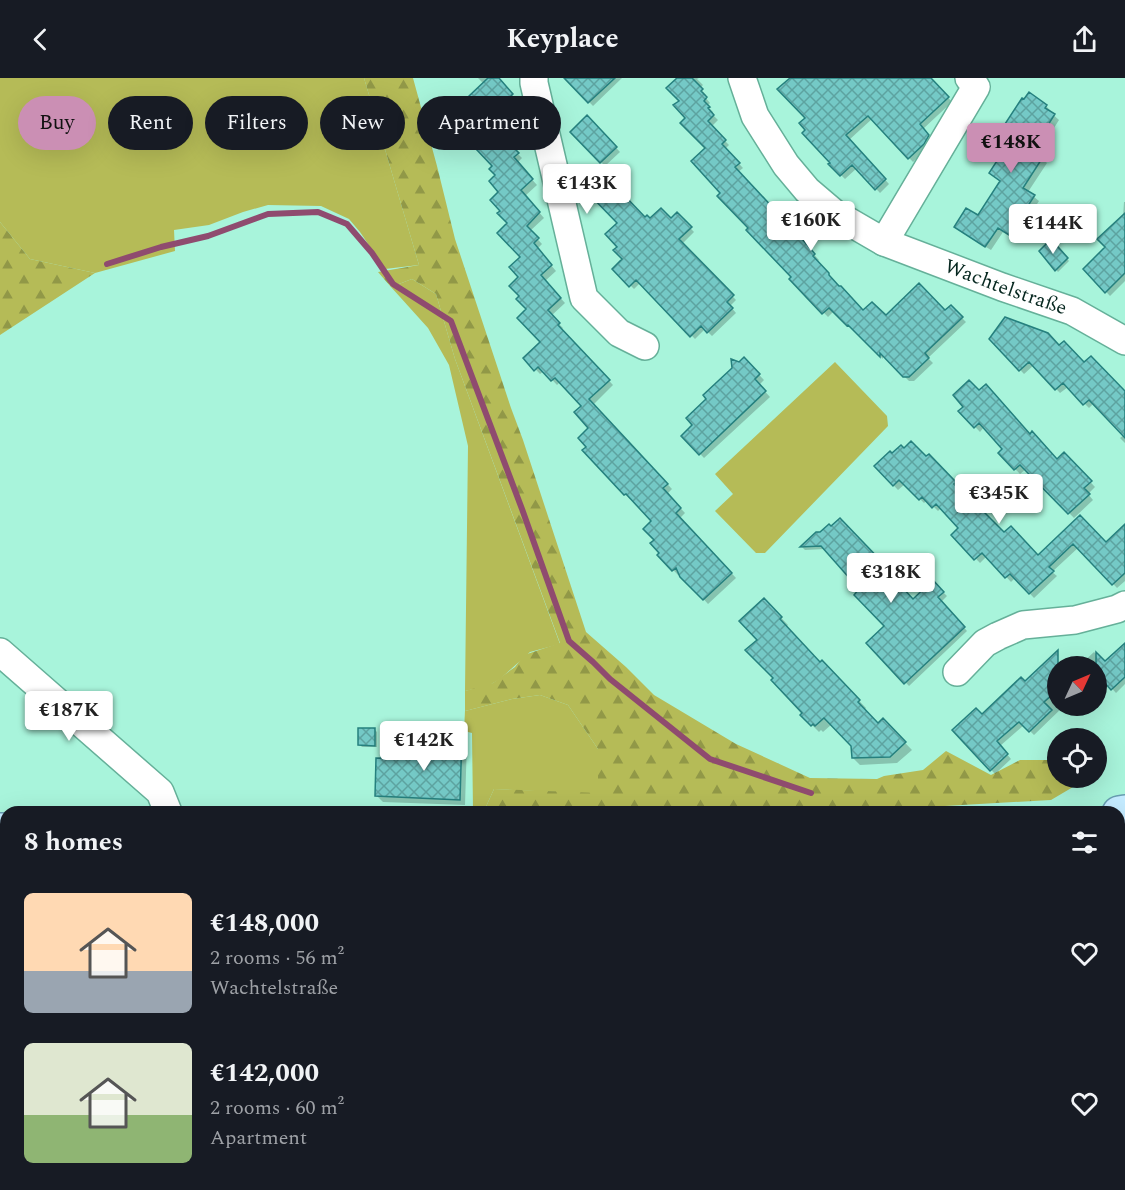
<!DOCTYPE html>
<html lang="en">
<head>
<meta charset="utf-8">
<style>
	:root { --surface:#171b24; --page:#20242c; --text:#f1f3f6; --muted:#9ea1a6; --accent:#cb8fb4 }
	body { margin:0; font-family:Spectral,serif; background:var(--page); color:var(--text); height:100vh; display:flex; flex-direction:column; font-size:22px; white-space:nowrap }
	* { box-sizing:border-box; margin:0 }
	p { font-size:20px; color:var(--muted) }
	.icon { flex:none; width:33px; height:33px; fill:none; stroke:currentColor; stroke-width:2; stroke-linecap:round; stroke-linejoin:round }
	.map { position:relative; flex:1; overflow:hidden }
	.side { position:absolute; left:0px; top:728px; width:1125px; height:386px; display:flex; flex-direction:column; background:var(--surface); border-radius:18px 18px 0 0; box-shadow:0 6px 24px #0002 }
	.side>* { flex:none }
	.guide { position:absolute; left:18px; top:18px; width:600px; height:54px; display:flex; gap:12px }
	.needle { width:39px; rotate:46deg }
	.tools { position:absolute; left:1047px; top:578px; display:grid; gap:12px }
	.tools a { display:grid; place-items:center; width:60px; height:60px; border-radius:50%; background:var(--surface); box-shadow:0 6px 24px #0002; font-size:30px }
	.price { position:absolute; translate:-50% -51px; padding:0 14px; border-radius:6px; background:#fff; color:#222; font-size:20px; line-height:39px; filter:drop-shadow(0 2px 3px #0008) }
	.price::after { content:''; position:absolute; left:50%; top:36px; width:18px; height:14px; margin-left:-9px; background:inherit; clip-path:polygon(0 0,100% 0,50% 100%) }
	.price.on { background:var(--accent); color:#111 }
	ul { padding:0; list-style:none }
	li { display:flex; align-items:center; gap:18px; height:150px; padding:0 24px }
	li span { display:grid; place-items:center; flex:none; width:168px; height:120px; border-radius:9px; color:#555 }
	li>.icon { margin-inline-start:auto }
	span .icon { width:72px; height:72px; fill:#fffc; stroke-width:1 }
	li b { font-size:26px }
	h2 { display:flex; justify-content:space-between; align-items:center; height:72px; padding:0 24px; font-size:26px }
	.tag { padding:0 21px; border-radius:27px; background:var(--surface); box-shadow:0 6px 24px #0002; font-size:21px; line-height:54px }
	.tag.on { background:var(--accent); color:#111 }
	header { display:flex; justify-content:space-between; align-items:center; height:78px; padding:0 24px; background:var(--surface); font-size:27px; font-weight:700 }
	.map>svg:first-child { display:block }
</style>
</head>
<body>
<header><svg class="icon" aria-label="back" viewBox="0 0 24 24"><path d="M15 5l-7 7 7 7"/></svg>Keyplace<svg class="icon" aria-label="share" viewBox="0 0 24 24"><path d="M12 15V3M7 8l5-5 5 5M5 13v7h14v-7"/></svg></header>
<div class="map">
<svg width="1125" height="1112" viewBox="0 0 1125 1112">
	<defs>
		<pattern id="forest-firs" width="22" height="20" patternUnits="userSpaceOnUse" patternTransform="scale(1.5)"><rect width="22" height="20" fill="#b5bb57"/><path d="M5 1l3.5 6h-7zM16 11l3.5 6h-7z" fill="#919847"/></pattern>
		<pattern id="building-cross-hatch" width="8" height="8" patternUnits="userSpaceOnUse" patternTransform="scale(1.5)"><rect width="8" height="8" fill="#74c9c6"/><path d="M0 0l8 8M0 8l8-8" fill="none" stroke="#5da3a0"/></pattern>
	</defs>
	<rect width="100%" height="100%" fill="#a8f4db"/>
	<path fill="#b5bb57" d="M0 0H364L419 187 385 191 360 154 349 141 321 128 268 127 243 134 209 147 174 152 175 173 95 195 30 181 0 144Z
		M412 201 436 216 455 281 560 566 530 574 500 601 488 608 465 613 468 368 449 287 428 250 391 209Z
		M835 284 887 338 888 348 765 475H756L715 433 733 416 715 396Z
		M540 617 568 627 598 671V716L494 711 484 733 473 732 472 655 464 653 465 633 512 621Z
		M0 777 6 778V1107H40V1110L0 1109Z
		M1119 1093 1125 1100V1112H713L712 1107H1119Z"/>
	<path fill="url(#forest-firs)" d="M364 0H413L437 88 455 161 511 330 523 362 586 554 626 589 654 617 736 666 810 700 877 701 884 698 923 692 946 673 991 697 1020 682H1057L1058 699H1090L1051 722 945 728 883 733H484L494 711 598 715V671L568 627 540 617 512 621 465 633V613L493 605 515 589 524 577 560 565 455 281 436 216 412 201 391 209 378 194 419 187Z
		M0 144 30 181 95 195 0 257Z"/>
	<path fill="#0003" d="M478 0H498L516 22 505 33 524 55 510 68 522 80 517 85 537 107 525 118 544 140 530 153 542 166 537 171 556 193 545 203 565 225 551 238 563 250 561 252 613 307 593 327 672 411 667 416 685 435 680 440 736 500 708 526 680 495 678 497 659 477 661 475 656 462 653 443 631 420 630 421 584 372 588 369 590 350 583 328 560 304 557 307 544 293 540 296 525 280 542 264 521 218 520 199 522 179 509 145 502 133 501 114 497 97 488 62 481 48V29L484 6Z
		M566 0H622L593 28Z
		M675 0H699L697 1 703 7 700 10 706 17 704 18 710 25 707 28 713 34 712 36 718 42 711 49 729 67 725 71 743 90 738 94 791 151 797 150 801 154 800 161 819 182 817 184 839 209 863 234 886 239 945 235 951 229 966 244 928 280 933 285 914 303H909L883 277V281L853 250 852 251 834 233 828 239 791 201 793 199 722 115 707 70 688 40 681 23 677 2Z
		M792 0H930L952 24 923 51 933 62 928 70 913 84 872 41 849 62 889 106 880 115 857 90 845 101 830 86 832 85 807 52V40Z
		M1046 28 1051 33 1050 34 1059 42 1037 77 1047 85 1028 114 1039 123 1014 161 1003 154 991 172 961 154 978 139 1001 104 991 95Z
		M587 39 620 74 605 88 572 54Z
		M1124 124H1125V203L1110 218 1085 191 1107 169 1123 139Z
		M677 136 694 154 682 166 736 222 730 228 736 235 712 258 705 251 695 261 640 205 634 211 614 191 624 181 645 141 671 142Z
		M1051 163 1069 183 1058 194 1041 173Z
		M991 261 1059 269 1125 314V365L1120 360 1124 357 1094 325 1089 330 1068 309 1060 315 1034 287 1024 296Z
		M744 281 764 302 759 307 770 319 704 380 683 358 695 347Z
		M960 333 1030 358 1057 382 1064 376 1095 409 1088 416 1093 422 1074 440 1026 391 1020 396 1000 375 1004 372 984 349 980 354Z
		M926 380 933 382 959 410 957 411 1004 456 1038 479 1080 439 1106 466 1125 448V503L1117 510 1079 469 1052 494 1057 498 1034 520 1015 500 1011 504 987 478 980 485 953 457 960 450 941 430 938 433 927 422 924 425 905 406 898 412 876 389Z
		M840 442 888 492 892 501 913 523 933 504 947 518 941 524 967 553 909 608 868 565 886 548 861 512 825 471 805 472 802 469 831 450Z
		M764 522 788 547 786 549 820 586 822 584 866 630 864 632 878 647 883 642 912 672 897 685 860 687 853 680 852 668 832 646 823 654 821 652 819 654 802 637 804 635 775 601 759 562Z
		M1125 571V606L1116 615 1109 607 1096 618V588H1079L1094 574 1105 585Z
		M1051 580 1059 588 1058 627H1065L1034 657 1024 647 1000 668 1011 681 995 696 954 652 982 638 1025 605Z
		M375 652 377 654V669H362L360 667Z
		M461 657 467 663 465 727 383 724 377 718 446 666Z
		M1125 808V910L1119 911V809Z
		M134 1107H184L179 1112H130Z
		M277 1107H304L306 1112H275L278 1110Z
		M355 1107H407L408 1110 411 1109 414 1112H357Z
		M449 1107H500V1112H467V1111H452Z
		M676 1107H704L705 1112H676Z"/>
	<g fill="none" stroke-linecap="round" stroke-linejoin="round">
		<path stroke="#8f4b6f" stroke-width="6" d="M107 186 161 169 208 158 268 136 318 134 347 146 372 175 393 206 451 243 522 431 569 563 593 584 610 601 710 681 811 715
			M1119 1099 1125 1107"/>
	</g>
	<path fill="url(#building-cross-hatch)" stroke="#25807e" stroke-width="1.5" d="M488 0H499L513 16 502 27 521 49 507 63 519 75 514 79 533 101 521 112 540 134 527 148 539 160 534 165 552 187 541 197 561 220 548 232 560 245 558 247 610 302 589 321 668 406 663 410 681 430 676 435 732 495 703 522 680 499 676 490 672 493 657 477 659 475 650 465 654 462 643 451 651 443 626 416 624 417 582 372 586 369 578 360 588 350 574 334 581 328 555 300 551 303 538 289 534 293 523 280 540 264 517 240 526 231 516 221 519 218 509 208 518 199 509 189 520 179 497 155 507 145 497 135 500 133 490 122 498 114 489 103 495 97 489 91 492 88 476 71 485 62 475 52 479 48 470 38 479 29 469 18Z
		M564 0H615L588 25Z
		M677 0H692L703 11 701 13 707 19 704 23 710 29 708 30 714 37 708 43 726 62 722 66 740 85 735 89 791 149 797 148V155L815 176 813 178 829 195V197L839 208H841L863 232 872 224 886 237 919 205 945 232 951 227 963 239 925 275 929 280 909 299H903L880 275V279L848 247 847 248 829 230 822 236 789 201 791 199 746 152 748 150 717 118 720 115 691 83 705 70 680 45 685 40 673 27 679 23 666 10Z
		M790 0H931L949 19 920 46 929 57 924 66 908 81 868 38 846 57 886 101 875 112 852 87 840 98 828 86 830 85 802 55 805 52 799 45 805 40 777 11Z
		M1029 14 1047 27 1045 30 1055 36 1032 72 1043 79 1023 110 1035 117 1009 157 998 150 985 169 954 149 966 130 978 137 1000 103 989 95 1012 60 1001 52 1022 20 1024 21Z
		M587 37 617 69 600 85 570 54Z
		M603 95 645 139 647 137 650 140 661 130 671 140 677 134 692 149 679 161 734 217 727 224 733 230 707 255 701 248 690 259 636 202 629 209 612 191 622 181 613 172 617 169 605 156 617 145 586 113Z
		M1125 135V195L1105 215 1083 191 1105 169 1097 161Z
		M1051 161 1068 180 1055 193 1039 173Z
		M1005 239 1048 255 1059 267 1064 263 1084 284 1091 278 1125 313V360L1089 322 1083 327 1063 305 1055 312 1029 284 1019 293 989 261Z
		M744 279 760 296 755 301 766 313 699 377 681 358 692 347 686 340 706 321 703 317 732 290 731 281 739 284Z
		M969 302 979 312 986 306 1030 356 1032 353 1057 381 1064 374 1092 403 1084 410 1090 416 1068 436 1020 387 1014 392 998 375 1002 371 979 345 974 350 958 333 963 329 953 317Z
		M911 363 926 378 929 376 956 404 954 406 978 431 980 430 1004 454 1011 448 1038 477 1080 437 1106 464 1125 446V495L1112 507 1073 466 1049 489 1054 493 1029 516 1010 496 1005 500 982 475 974 482 951 457 958 450 936 426 932 430 922 419 919 422 899 402 893 408 874 388 890 373 892 375 901 367 904 370Z
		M840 440 885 487 889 495 913 521 933 502 944 514 938 519 965 549 904 606 866 565 884 548 854 517 859 511 821 468 800 469 816 454H820L829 446 831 448Z
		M764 520 782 539 780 541 820 584 822 582 860 622 858 624 878 645 883 640 906 664 890 679 852 680 851 668 824 640 815 648 813 646 811 648 800 637 802 635 771 602 773 600 745 572 757 562 739 543Z
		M1125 565V599L1111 612 1104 604 1096 611V574L1105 583Z
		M1058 572V612L1044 624 1052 632 1029 654 1019 644 997 663 1008 676 990 693 952 652 976 630 982 636 1021 599 1025 603Z
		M358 650H375V668L358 667Z
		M444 655H462L460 722 375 718 376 680 424 681V664H444Z"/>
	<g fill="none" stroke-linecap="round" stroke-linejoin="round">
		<defs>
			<g id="minor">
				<path d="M534 0V5L584 220 619 255 645 268"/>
				<path id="s1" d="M742 0 755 38 786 87 807 112 834 135 884 164 1002 209 1072 233 1125 263"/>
				<path d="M884 164 976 9 969 0"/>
				<path d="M0 574 160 714 168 734"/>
				<path d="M957 594 985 565 998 558 1023 547 1075 542 1117 531 1125 527"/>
				<path d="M328 1107 330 1112"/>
				<path d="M204 1112 209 1107"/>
				<path d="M513 1112V1107L656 1110V1112"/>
			</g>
			<path id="major" d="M1119 735 1125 734
				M0 752H6"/>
		</defs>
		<use href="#minor" stroke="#65b099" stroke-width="30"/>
		<use href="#major" stroke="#689db1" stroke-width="36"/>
		<use href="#minor" stroke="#fff" stroke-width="27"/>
		<use href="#major" stroke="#c4ebff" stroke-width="33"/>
	</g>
	<g text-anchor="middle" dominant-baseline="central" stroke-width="5" stroke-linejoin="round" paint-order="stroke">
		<g font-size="20" fill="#06271f" stroke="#a8f4db">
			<text stroke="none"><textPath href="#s1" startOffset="354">Wachtelstraße</textPath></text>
		</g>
	</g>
</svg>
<div class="tools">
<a><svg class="needle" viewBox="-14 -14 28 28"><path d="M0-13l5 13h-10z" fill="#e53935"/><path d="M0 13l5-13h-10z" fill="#9ea1a6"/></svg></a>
<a><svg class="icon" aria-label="locate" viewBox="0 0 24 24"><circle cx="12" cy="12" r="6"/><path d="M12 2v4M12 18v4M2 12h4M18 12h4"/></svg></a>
</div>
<b class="price on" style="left:1011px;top:96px">€148K</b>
<b class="price" style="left:587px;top:137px">€143K</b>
<b class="price" style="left:811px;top:174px">€160K</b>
<b class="price" style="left:1053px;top:177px">€144K</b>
<b class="price" style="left:999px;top:447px">€345K</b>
<b class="price" style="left:891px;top:526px">€318K</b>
<b class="price" style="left:69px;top:664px">€187K</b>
<b class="price" style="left:424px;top:694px">€142K</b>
<div class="guide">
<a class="tag on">Buy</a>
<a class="tag">Rent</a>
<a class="tag">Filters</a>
<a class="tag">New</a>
<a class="tag">Apartment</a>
</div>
<section class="side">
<h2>8 homes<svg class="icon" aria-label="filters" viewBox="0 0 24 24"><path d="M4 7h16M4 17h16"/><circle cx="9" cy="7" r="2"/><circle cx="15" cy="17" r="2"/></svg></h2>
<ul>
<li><span style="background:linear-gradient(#ffd9b3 65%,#9aa5b1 0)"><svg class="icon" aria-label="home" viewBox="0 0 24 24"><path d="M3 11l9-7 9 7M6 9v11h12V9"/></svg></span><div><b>€148,000</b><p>2 rooms · 56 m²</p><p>Wachtelstraße</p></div><svg class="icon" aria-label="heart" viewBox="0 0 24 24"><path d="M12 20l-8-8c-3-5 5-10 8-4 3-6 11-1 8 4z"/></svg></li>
<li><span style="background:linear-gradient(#dfe7d0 60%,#8fb573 0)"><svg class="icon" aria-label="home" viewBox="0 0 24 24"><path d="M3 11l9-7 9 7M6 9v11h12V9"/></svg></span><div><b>€142,000</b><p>2 rooms · 60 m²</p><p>Apartment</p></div><svg class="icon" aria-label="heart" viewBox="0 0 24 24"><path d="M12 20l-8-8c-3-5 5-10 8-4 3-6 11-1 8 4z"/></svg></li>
</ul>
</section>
</div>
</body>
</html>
